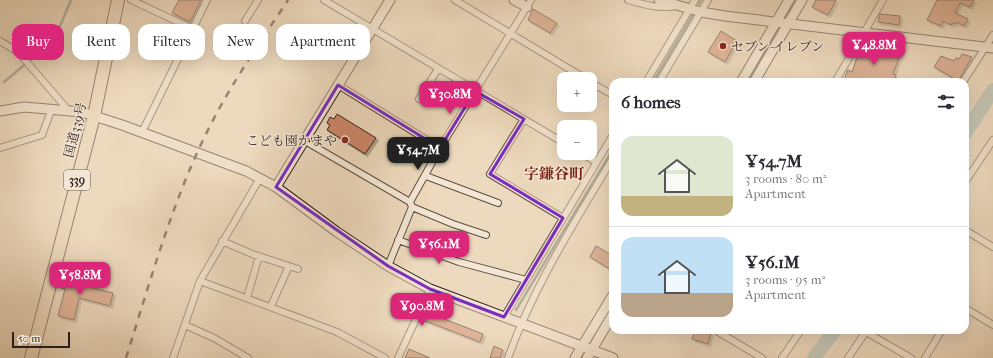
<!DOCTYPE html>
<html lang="en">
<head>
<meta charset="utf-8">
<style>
	:root { --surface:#fff; --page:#f2f2f3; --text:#2b2b33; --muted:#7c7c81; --line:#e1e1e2; --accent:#db2777 }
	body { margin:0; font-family:"IM FELL French Canon","Noto Serif JP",serif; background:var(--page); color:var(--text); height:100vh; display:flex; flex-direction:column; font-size:15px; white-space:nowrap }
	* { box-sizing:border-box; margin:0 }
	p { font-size:13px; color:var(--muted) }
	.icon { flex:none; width:22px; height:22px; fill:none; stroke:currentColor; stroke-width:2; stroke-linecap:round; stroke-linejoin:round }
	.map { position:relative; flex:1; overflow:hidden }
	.drawer { position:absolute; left:609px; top:78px; width:360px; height:256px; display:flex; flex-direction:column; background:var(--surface); border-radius:12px; box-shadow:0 4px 16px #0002 }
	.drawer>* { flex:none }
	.banner { position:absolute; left:12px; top:24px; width:380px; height:36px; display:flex; gap:8px }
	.buttons { position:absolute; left:557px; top:72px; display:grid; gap:8px }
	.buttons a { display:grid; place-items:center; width:40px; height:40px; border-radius:8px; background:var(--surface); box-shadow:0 4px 16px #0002; font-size:20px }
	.scale { position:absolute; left:12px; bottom:10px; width:58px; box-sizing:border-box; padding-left:4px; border:2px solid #2f1f19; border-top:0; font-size:11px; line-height:14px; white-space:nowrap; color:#2f1f19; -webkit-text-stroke:3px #f3e6d4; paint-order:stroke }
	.price { position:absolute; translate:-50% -34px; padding:0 9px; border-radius:8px; background:var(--accent); color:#fff; font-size:13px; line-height:26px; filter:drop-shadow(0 1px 2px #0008) }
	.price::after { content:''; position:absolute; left:50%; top:24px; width:12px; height:9px; margin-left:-6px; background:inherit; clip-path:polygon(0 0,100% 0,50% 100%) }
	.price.current { background:#222; color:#fff }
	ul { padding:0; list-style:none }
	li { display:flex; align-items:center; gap:12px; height:100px; padding:0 12px }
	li+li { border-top:1px solid var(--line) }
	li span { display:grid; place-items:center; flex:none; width:112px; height:80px; border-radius:12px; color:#555 }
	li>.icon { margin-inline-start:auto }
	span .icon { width:48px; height:48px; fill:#fffc; stroke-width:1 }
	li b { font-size:17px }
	h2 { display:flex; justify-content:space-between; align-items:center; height:48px; padding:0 12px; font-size:17px }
	.tag { padding:0 14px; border-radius:12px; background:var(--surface); box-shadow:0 4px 16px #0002; font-size:14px; line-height:36px }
	.tag.current { background:var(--accent); color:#fff }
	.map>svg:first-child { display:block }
</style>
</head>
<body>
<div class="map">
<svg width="993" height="358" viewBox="0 0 993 358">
	<defs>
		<filter id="shadow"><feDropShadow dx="2.5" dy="2.5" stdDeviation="0" flood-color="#0004"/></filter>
	</defs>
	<rect width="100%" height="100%" fill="#edd9bd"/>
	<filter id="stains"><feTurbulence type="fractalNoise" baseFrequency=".005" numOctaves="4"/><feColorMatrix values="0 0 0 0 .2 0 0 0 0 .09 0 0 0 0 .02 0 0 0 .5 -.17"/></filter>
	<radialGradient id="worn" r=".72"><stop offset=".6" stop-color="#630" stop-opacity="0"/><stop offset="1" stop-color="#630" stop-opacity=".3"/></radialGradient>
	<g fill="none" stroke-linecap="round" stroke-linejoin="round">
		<path stroke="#6f7b77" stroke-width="2.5" d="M699 4 701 0
			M4 82 54 40 71 0
			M653 82 692 16
			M516 310 613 149"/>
		<path stroke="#9ab9b5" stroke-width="14" d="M965 134 993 90
			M814 358 835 330"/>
	</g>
	<path fill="#cd8667" stroke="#2f1f19" filter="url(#shadow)" d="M179 0H201L190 22 172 13Z
		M816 0H836L828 15 812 7Z
		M937 0H974L970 7 960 3 955 13 968 19 964 26 957 22 955 24 952 23 951 25 943 21 941 26 927 20Z
		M533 9 557 23 550 33 528 20Z
		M880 14 900 16 899 25 878 22Z
		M721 31 737 41 725 62 708 52Z
		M874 45 894 51V49L901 52 893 74 896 75 893 82H843L848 70 852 72 861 46 867 48Z
		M962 54 972 57 958 81 934 67 941 56 954 61 956 58 959 59Z
		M337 114 376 138 365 154 327 130 330 125 327 123 330 117 334 119Z
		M596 246 613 256V271L590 257Z
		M65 273 84 278 82 285 113 293 110 306 79 298 74 320 58 316 65 289 61 288Z
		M426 312 483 334 480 342 423 320Z
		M695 330 711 333 708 344 692 339Z
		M494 346 503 350 500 358H490Z
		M409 349 430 358H405Z"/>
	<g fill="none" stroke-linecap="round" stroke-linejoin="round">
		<defs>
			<path id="street" d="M131 0 193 29
				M324 0 564 143
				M455 0 586 79
				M628 0C645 5 660 9 677 6
				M245 21 258 0
				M0 41 18 52 68 110
				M590 82 613 95
				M646 82 695 0
				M659 82 708 0
				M835 82 883 0
				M963 82 993 35
				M338 85 440 148
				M419 99 438 69
				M524 119 490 174 563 218
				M142 132 207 0
				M305 141 410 202
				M0 148 42 135 52 108
				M581 153 596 162
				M426 176 498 203
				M965 182 993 140
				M412 207 453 224 486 235
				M965 230 993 247
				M398 240 459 262 526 280
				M222 241 252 254 298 269
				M388 266 412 207 410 202 440 148 531 0
				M200 281 337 332 385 358
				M247 298 259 256
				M271 306 289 266
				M965 308 993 325
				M504 317 613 135
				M185 325 214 338 248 358
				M715 330 762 358
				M866 332 911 358
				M173 358 200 281 260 178
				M398 358 430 289
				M508 358C533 287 575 222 613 158
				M782 358 801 330
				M848 358 867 330
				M925 358 942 330"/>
			<path id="secondary" d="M514 0 527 7
				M659 0 701 12 725 16 993 48
				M741 82 789 0
				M754 82 802 0
				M0 111 24 107 82 112 122 125 246 171 276 187 337 232 388 266 430 289 613 358
				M276 187 390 0
				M575 358 613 295
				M587 358 613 314"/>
			<path id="highway" d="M31 358 94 116 118 0"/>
		</defs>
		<use href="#street" stroke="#5e4e42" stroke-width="8"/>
		<use href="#secondary" stroke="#2f1f19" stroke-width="11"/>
		<use href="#highway" stroke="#2f1f19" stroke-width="14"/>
		<use href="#street" stroke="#f3e6d4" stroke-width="6"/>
		<use href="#secondary" stroke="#f3e6d4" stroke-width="9"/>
		<use href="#highway" stroke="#edd9bd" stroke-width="12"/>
		<path stroke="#2f1f19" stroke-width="2.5" stroke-dasharray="7 7" stroke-linecap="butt" d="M126 358C151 279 173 198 211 124 233 81 261 41 288 0"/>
	</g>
	<path d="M0 0H993V358H0ZM338 85 440 148 475 91 524 119 490 174 563 218 504 317 430 289 388 266 276 187Z" fill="#edd9bd" fill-opacity=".55" fill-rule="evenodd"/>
	<path fill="none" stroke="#7b2cbf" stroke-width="3" stroke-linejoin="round" d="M338 85 440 148 475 91 524 119 490 174 563 218 504 317 430 289 388 266 276 187Z"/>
	<g fill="#8f2418" stroke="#f3e6d4" stroke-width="1.5">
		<circle cx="723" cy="46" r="4"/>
		<circle cx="345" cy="140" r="4"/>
	</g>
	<g text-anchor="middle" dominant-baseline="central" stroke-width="3" stroke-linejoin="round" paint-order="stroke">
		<rect fill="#f3e6d4" stroke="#6a5b51" stroke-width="1" x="64" y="170" width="26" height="20" rx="3"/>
		<g font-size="12" font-weight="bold" fill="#2f1f19">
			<text x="77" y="180">339</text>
		</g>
		<g font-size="13" fill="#2f1f19" stroke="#f3e6d4" text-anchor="start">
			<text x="731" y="46">セブン-イレブン</text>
			<text x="337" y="140" text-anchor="end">こども園かまや</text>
		</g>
		<g font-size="13" fill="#2f1f19" stroke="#f3e6d4">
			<text transform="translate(75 130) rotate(-76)">国道339号</text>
		</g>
		<g font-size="15" font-weight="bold" fill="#7a1f14" stroke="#f3e6d4">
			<text x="554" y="174">字鎌谷町</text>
		</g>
	</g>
	<rect width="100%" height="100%" filter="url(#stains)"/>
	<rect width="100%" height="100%" fill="url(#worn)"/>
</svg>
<div class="buttons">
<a>+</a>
<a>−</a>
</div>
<div class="scale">50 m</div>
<b class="price" style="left:874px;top:66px">¥48.8M</b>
<b class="price" style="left:450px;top:115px">¥30.8M</b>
<b class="price current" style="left:418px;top:171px">¥54.7M</b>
<b class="price" style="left:439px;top:265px">¥56.1M</b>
<b class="price" style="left:80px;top:296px">¥58.8M</b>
<b class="price" style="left:422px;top:327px">¥90.8M</b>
<div class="banner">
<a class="tag current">Buy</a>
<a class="tag">Rent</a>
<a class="tag">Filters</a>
<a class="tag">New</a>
<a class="tag">Apartment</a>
</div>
<section class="drawer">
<h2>6 homes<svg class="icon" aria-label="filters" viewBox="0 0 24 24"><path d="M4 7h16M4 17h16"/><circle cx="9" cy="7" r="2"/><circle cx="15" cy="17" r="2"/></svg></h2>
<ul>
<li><span style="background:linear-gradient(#dfe7d0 75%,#c2b280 0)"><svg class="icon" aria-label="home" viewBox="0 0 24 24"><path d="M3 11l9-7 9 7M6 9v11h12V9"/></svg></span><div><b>¥54.7M</b><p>3 rooms · 80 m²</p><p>Apartment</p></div></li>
<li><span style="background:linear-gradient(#bfe0f5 70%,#b9a48a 0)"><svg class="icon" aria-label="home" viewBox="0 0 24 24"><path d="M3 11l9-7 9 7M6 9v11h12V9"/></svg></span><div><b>¥56.1M</b><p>3 rooms · 95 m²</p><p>Apartment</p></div></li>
</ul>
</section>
</div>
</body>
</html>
